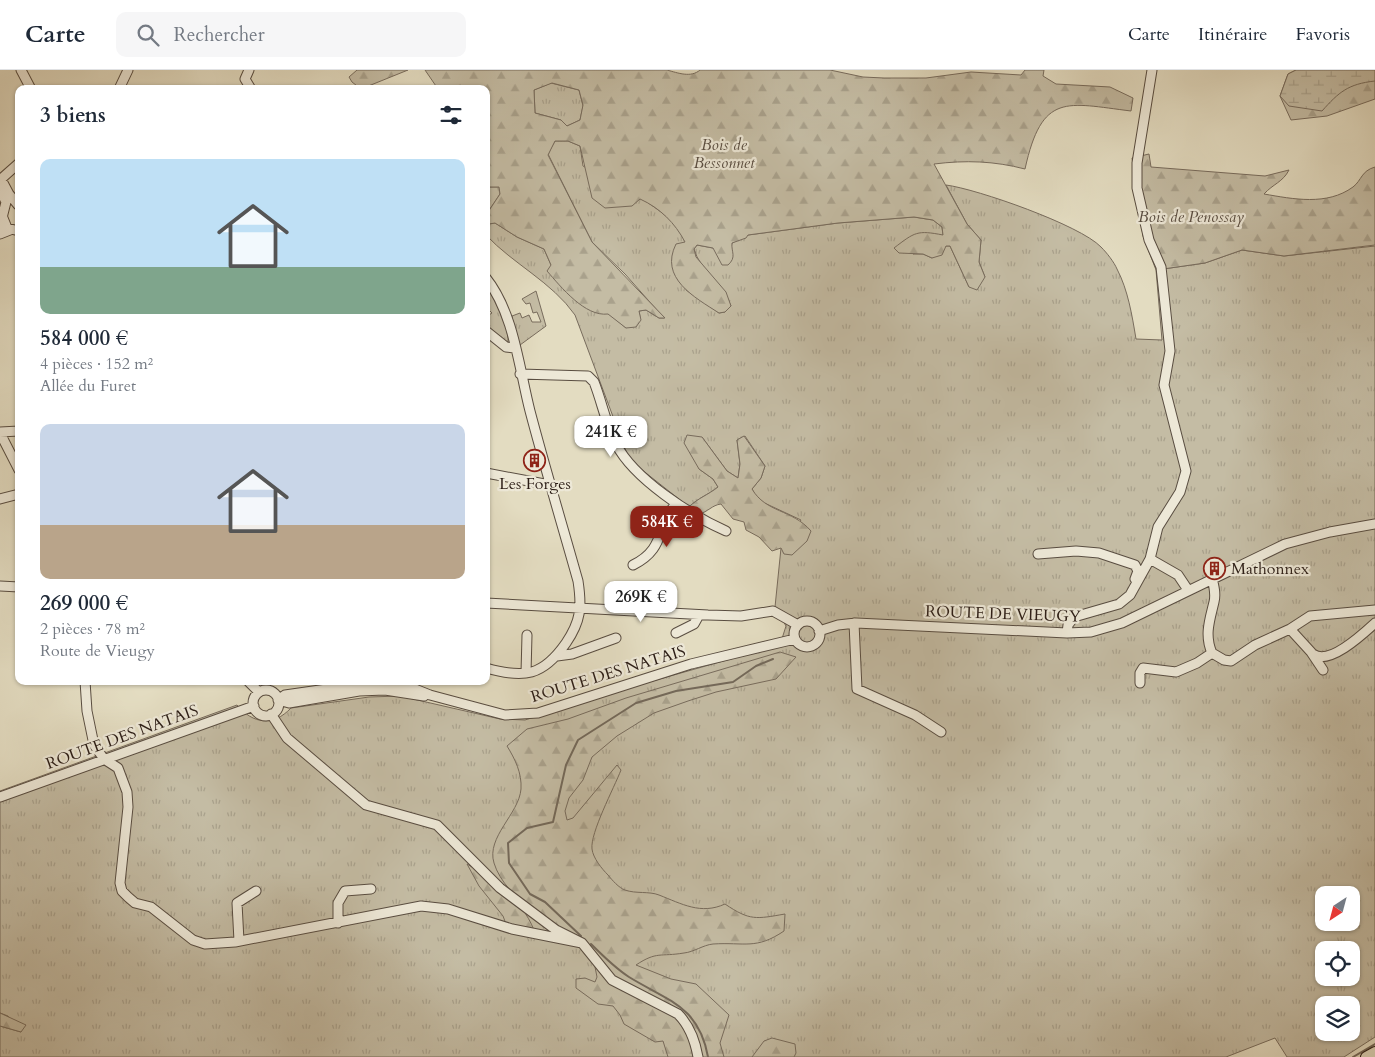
<!DOCTYPE html>
<html lang="fr">
<head>
<meta charset="utf-8">
<style>
	:root { --surface:#fff; --page:#f6f6f7; --text:#1f2937; --muted:#747a83; --line:#e0e1e3; --accent:#8f2418 }
	body { margin:0; font-family:Cardo,serif; background:var(--page); color:var(--text); height:100vh; display:flex; flex-direction:column; font-size:19px; white-space:nowrap }
	* { box-sizing:border-box; margin:0 }
	p { font-size:16px; color:var(--muted) }
	.icon { flex:none; width:28px; height:28px; fill:none; stroke:currentColor; stroke-width:2; stroke-linecap:round; stroke-linejoin:round }
	.map { position:relative; flex:1; overflow:hidden }
	.side { position:absolute; left:15px; top:15px; width:475px; height:600px; display:flex; flex-direction:column; background:var(--surface); border-radius:10px; box-shadow:0 1px 4px #0004 }
	.side>* { flex:none }
	.needle { width:32px; rotate:216deg }
	.buttons { position:absolute; left:1315px; top:816px; display:grid; gap:10px }
	.buttons a { display:grid; place-items:center; width:45px; height:45px; border-radius:10px; background:var(--surface); box-shadow:0 1px 4px #0004; font-size:25px }
	.price { position:absolute; translate:-50% -42px; padding:0 11px; border-radius:10px; background:#fff; color:#222; font-size:16px; line-height:32px; filter:drop-shadow(0 1px 2px #0008) }
	.price::after { content:''; position:absolute; left:50%; top:30px; width:15px; height:11px; margin-left:-8px; background:inherit; clip-path:polygon(0 0,100% 0,50% 100%) }
	.price.selected { background:var(--accent); color:#fff }
	ul { padding:0; list-style:none }
	li { display:grid; align-content:center; gap:10px; height:265px; padding:0 25px }
	li span { display:grid; place-items:center; height:155px; border-radius:10px; color:#555 }
	li>.icon { margin-inline-start:auto }
	span .icon { width:90px; height:90px; fill:#fffc; stroke-width:1 }
	li b { font-size:21px }
	h2 { display:flex; justify-content:space-between; align-items:center; height:60px; padding:0 25px; font-size:21px }
	header { display:flex; align-items:center; gap:30px; box-sizing:border-box; height:70px; padding:0 25px; background:var(--surface); border-bottom:1px solid var(--line) }
	header strong { font-size:24px }
	nav { display:flex; gap:28px; margin-inline-start:auto; font-size:18px }
	.search { width:350px; height:45px; background:var(--page); display:flex; align-items:center; gap:12px; box-sizing:border-box; padding:0 18px; border-radius:10px; color:var(--muted); font-size:19px }
	.map>svg:first-child { display:block }
</style>
</head>
<body>
<header>
<strong>Carte</strong>
<div class="search"><svg class="icon" aria-label="search" viewBox="0 0 24 24"><circle cx="10" cy="10" r="6"/><path d="M15 15l6 6"/></svg>Rechercher</div>
<nav><a>Carte</a><a>Itinéraire</a><a>Favoris</a></nav>
</header>
<div class="map">
<svg width="1375" height="987" viewBox="0 0 1375 987">
	<defs>
		<pattern id="grass-tufts" width="24" height="20" patternUnits="userSpaceOnUse" patternTransform="scale(1.25)"><rect width="24" height="20" fill="#c4bca4"/><path d="M3 7l-1-3M5 7V3M7 7l1-3M15 17l-1-3M17 17v-4M19 17l1-3" fill="none" stroke="#a9a18c"/></pattern>
		<pattern id="forest-firs" width="22" height="20" patternUnits="userSpaceOnUse" patternTransform="scale(1.25)"><rect width="22" height="20" fill="#c4bca4"/><path d="M5 1l3.5 6h-7zM16 11l3.5 6h-7z" fill="#a9a18c"/></pattern>
		<pattern id="wetland-marsh" width="20" height="14" patternUnits="userSpaceOnUse" patternTransform="scale(1.25)"><rect width="20" height="14" fill="#c4bca4"/><path d="M1 5h8M5 5V1M11 12h8M15 12V8" fill="none" stroke="#a9a18c"/></pattern>
	</defs>
	<rect width="100%" height="100%" fill="#e3dcc1"/>
	<filter id="stains"><feTurbulence type="fractalNoise" baseFrequency=".004" numOctaves="4"/><feColorMatrix values="0 0 0 0 .2 0 0 0 0 .09 0 0 0 0 .02 0 0 0 .5 -.17"/></filter>
	<radialGradient id="worn" r=".72"><stop offset=".6" stop-color="#630" stop-opacity="0"/><stop offset="1" stop-color="#630" stop-opacity=".3"/></radialGradient>
	<path fill="url(#grass-tufts)" stroke="#786c5d" fill-rule="evenodd" d="M551 13 579 20 583 36 580 50 567 56 561 50 535 43 534 20Z
		M555 71H568L580 76 583 96C608 110 681 144 686 173 688 188 686 205 686 220L719 243 725 242 731 236C723 212 700 201 694 179L697 175 713 178 731 177 732 173 748 165 838 153 914 147 933 150 942 157 943 165 913 184H923L932 188 946 176H950L969 217 985 207 979 192 981 170 967 154 946 115C977 119 1080 155 1101 177 1107 183 1114 192 1117 199 1128 220 1132 245 1136 269L1162 270 1156 200 1205 193 1242 180 1284 186 1375 176V967L1344 987H1287L1275 968 1226 987H0V956L21 962 8 946 0 943V721L237 635C253 654 273 657 291 638L369 627 400 626 500 649 525 650 610 623 780 575 786 556 775 537 781 478 801 450 758 430 752 419 761 408 765 396 745 366 737 370 740 394 738 408 727 401 702 367 699 399 713 409 718 417C708 425 698 428 689 437L632 392 627 384 575 245C552 212 513 194 486 165V150L489 154 495 153 517 167 544 179 551 195 626 258 640 247 639 241 646 240 659 248H664L625 204 592 172 548 84ZM1324 825H1351V852H1324ZM1324 880H1351V908H1324ZM1324 935H1351V962H1324Z
		M486 117H499L500 124 486 145Z
		M536 221 546 256 520 275 516 272 512 246 520 243 522 248 529 245 532 252H541L537 242 533 243 530 233 526 234 522 229Z
		M491 222C501 234 509 259 508 275L486 259V247L492 243 486 237V225Z"/>
	<path fill="url(#forest-firs)" stroke="#786c5d" fill-rule="evenodd" d="M357 0H408L361 19 352 12 349 7Z
		M425 0H667C678 3 691 8 700 0H830L863 7 884 8H926L971 2 1021 5 1025 0H1044L1043 6 1056 14 1110 17 1133 28 1131 41C1066 33 1042 22 1025 99 994 91 966 90 934 94L967 154 981 170 979 192 985 207 977 220 969 217 950 176H946L942 185 932 188 923 184 899 183 894 178C915 162 917 160 943 165L942 157 933 150 914 147 838 153 748 165 746 168 732 173C731 182 737 187 728 195H722L713 178 697 175 694 179 696 187 726 222 731 236 725 242 719 243C694 227 659 208 676 174L685 172C675 153 660 138 640 129L632 136 605 138 592 128 580 76 568 71H555L548 85 592 172 665 248H659L646 240 639 241 641 250 636 257 626 258 608 244C585 247 561 217 547 201L551 195 544 179 517 167 495 153 489 154 486 145 500 124 499 117H486V19H438ZM552 13 579 20 583 35 580 50 567 56 561 50 535 43 534 20Z
		M1296 0H1375V29L1327 46 1291 50 1280 26 1288 4Z
		M1149 84 1151 97 1265 106 1289 100C1283 112 1273 114 1264 124 1293 129 1327 136 1353 117 1362 110 1361 101 1375 97V175L1284 186 1242 180 1205 193 1156 200 1143 166 1132 88Z
		M687 365 702 367 727 401 738 408 740 394 737 370 744 366 765 396 761 408 752 419C766 443 792 439 811 461L807 471 792 485 784 484 781 478 772 481 759 467 746 460 744 452 733 449 721 434C712 435 708 442 699 444L689 437C698 428 708 425 718 417L713 409 699 399 684 373Z
		M780 582 796 587 776 609 716 622 688 631 654 643 617 666 592 687 583 710 569 728 565 741 567 750 573 748 617 695 621 700C614 718 590 763 592 779 593 788 602 799 608 805 612 810 619 818 625 820 636 824 649 821 659 825 682 834 701 845 725 834 750 851 756 849 785 844L784 861C756 880 745 872 713 874 703 875 694 882 684 883 660 887 657 881 636 895L671 909 696 914 729 945 720 973 724 987H668L663 971 655 972 624 954 620 945 613 936 598 934 576 918V909L585 908 595 912 597 907 592 882C561 860 505 830 494 793 486 767 519 744 521 719 522 703 515 689 507 676L527 659 568 649 626 628Z
		M467 794C495 811 521 828 534 860L506 854 503 846 479 816Z
		M0 943 26 955 21 962 0 956Z
		M772 968 795 974 796 983 794 987H752L764 971Z"/>
	<path fill="url(#wetland-marsh)" stroke="#786c5d" d="M1296 0H1375V11C1348 14 1339 22 1322 41L1289 36 1280 26 1288 4Z"/>
	<g fill="none" stroke-linecap="round" stroke-linejoin="round">
		<path stroke="#74695a" stroke-width="2" d="M581 866 545 832 530 824 509 793 508 773 527 758 553 752 566 695 578 670 636 633 676 621 733 612 756 596 773 589
			M591 874C603 886 615 898 629 907 668 931 699 936 708 987
			M1353 987 1375 974"/>
		<defs>
			<path id="minor" d="M21 0 31 19
				M249 0 245 9 251 19
				M119 19 128 0
				M1 109 9 124 18 135
				M0 110 19 93
				M0 120 6 132 0 156
				M3 148 7 158 19 161
				M0 164 10 160
				M486 208C514 243 519 298 530 341 545 398 562 454 578 511 582 537 581 551 566 573 543 606 524 609 486 598
				M486 261 506 277 514 278
				M520 304 588 306 594 312C602 332 606 355 616 374 634 409 690 445 726 461
				M0 362 19 361
				M0 363 19 400
				M486 403 550 415
				M0 429 19 424
				M1038 484 1076 481 1099 483 1135 495 1138 501 1135 509
				M1150 489 1178 505 1188 520
				M633 495C665 479 656 459 676 433
				M1212 508C1214 516 1216 524 1214 532 1210 549 1204 565 1212 583L1224 590 1231 591 1255 575 1290 559 1311 582 1323 600
				M0 516 19 517
				M486 533 708 545 741 546 773 541 798 555
				M794 564a13 13 0 1 1 26 0a13 13 0 1 1-26 0Z
				M854 553 857 619 915 645 941 662
				M1290 559 1310 546 1375 540
				M819 561 838 555 856 553 1067 563 1091 562 1122 553 1285 474 1330 462 1375 454
				M676 563 694 554 699 545
				M1067 563 1068 555 1074 547 1119 534 1130 525 1150 489 1158 457 1180 422 1186 401 1164 315 1170 281 1161 197 1149 170 1137 118V93L1152 0
				M1313 584C1329 596 1363 564 1375 553
				M557 586 572 584 616 568
				M526 603 527 565
				M85 611 87 641 94 675 104 689 118 698 127 722 128 737 120 813 122 821 128 827 135 833 151 837 193 870 205 874 235 872 421 836 448 839 512 859 582 873
				M248 611 259 622
				M1140 613V603L1143 598 1176 602 1197 593 1212 583
				M253 633a13 13 0 1 1 26 0a13 13 0 1 1-26 0Z
				M278 630 285 625 376 612 405 615 430 625 505 645 538 643 691 594 795 569
				M278 630 289 633 359 621 385 620 424 626
				M271 644 287 668 366 735 437 755 500 818 556 860 582 873 612 910 678 944C690 956 695 970 698 987
				M0 727 254 636
				M338 853V833L345 821 371 819
				M239 871 237 833 256 821"/>
			<path id="major" d="M1366 987 1375 982"/>
		</defs>
		<use href="#minor" stroke="#594d41" stroke-width="11"/>
		<use href="#major" stroke="#2b1d16" stroke-width="12"/>
		<use href="#minor" stroke="#ede8d7" stroke-width="9"/>
		<use href="#major" stroke="#e3dcc1" stroke-width="10"/>
	</g>
	<defs>
		<symbol id="building-ring" viewBox="-11 -11 22 22"><circle r="9.5" fill="#ede8d7" stroke="#8f2418" stroke-width="1.5"/><path d="M-4-6H4V6H1V3H-1V6H-4ZM-2.5-4.3h1.7v1.8h-1.7ZM.8-4.3h1.7v1.8H.8ZM-2.5-1h1.7V.8h-1.7ZM.8-1h1.7V.8H.8Z" fill="#8f2418"/></symbol>
	</defs>
	<g fill-rule="evenodd">
		<use href="#building-ring" x="522" y="378" width="25" height="25"/>
		<use href="#building-ring" x="1202" y="486" width="25" height="25"/>
	</g>
	<g text-anchor="middle" dominant-baseline="central" stroke-width="4.5" stroke-linejoin="round" paint-order="stroke">
		<g font-size="16" font-style="italic" fill="#594d41" stroke="#ede8d7">
			<text x="724" y="75">Bois de<tspan x="724" dy="18">Bessonnet</tspan></text>
			<text x="1191" y="147">Bois de Penossay</text>
		</g>
		<g font-size="16" fill="#2b1d16" stroke="#ede8d7">
			<text x="535" y="414">Les Forges</text>
			<text x="1231" y="499" text-anchor="start">Mathonnex</text>
		</g>
		<g font-size="16" fill="#2b1d16" stroke="#ede8d7">
			<text transform="translate(1003 544) rotate(2)">ROUTE DE VIEUGY</text>
			<text transform="translate(608 604) rotate(-17)">ROUTE DES NATAIS</text>
			<text transform="translate(122 667) rotate(-20)">ROUTE DES NATAIS</text>
		</g>
	</g>
	<rect width="100%" height="100%" filter="url(#stains)"/>
	<rect width="100%" height="100%" fill="url(#worn)"/>
</svg>
<div class="buttons">
<a><svg class="needle" viewBox="-14 -14 28 28"><path d="M0-13l5 13h-10z" fill="#e53935"/><path d="M0 13l5-13h-10z" fill="#747a83"/></svg></a>
<a><svg class="icon" aria-label="locate" viewBox="0 0 24 24"><circle cx="12" cy="12" r="6"/><path d="M12 2v4M12 18v4M2 12h4M18 12h4"/></svg></a>
<a><svg class="icon" aria-label="layers" viewBox="0 0 24 24"><path d="M12 4l9 5-9 5-9-5zM3 14l9 5 9-5"/></svg></a>
</div>
<b class="price" style="left:611px;top:388px">241K €</b>
<b class="price selected" style="left:667px;top:478px">584K €</b>
<b class="price" style="left:641px;top:553px">269K €</b>
<section class="side">
<h2>3 biens<svg class="icon" aria-label="filters" viewBox="0 0 24 24"><path d="M4 7h16M4 17h16"/><circle cx="9" cy="7" r="2"/><circle cx="15" cy="17" r="2"/></svg></h2>
<ul>
<li><span style="background:linear-gradient(#bfe0f5 70%,#7fa58c 0)"><svg class="icon" aria-label="home" viewBox="0 0 24 24"><path d="M3 11l9-7 9 7M6 9v11h12V9"/></svg></span><div><b>584 000 €</b><p>4 pièces · 152 m²</p><p>Allée du Furet</p></div></li>
<li><span style="background:linear-gradient(#c9d6e8 65%,#b9a48a 0)"><svg class="icon" aria-label="home" viewBox="0 0 24 24"><path d="M3 11l9-7 9 7M6 9v11h12V9"/></svg></span><div><b>269 000 €</b><p>2 pièces · 78 m²</p><p>Route de Vieugy</p></div></li>
</ul>
</section>
</div>
</body>
</html>
